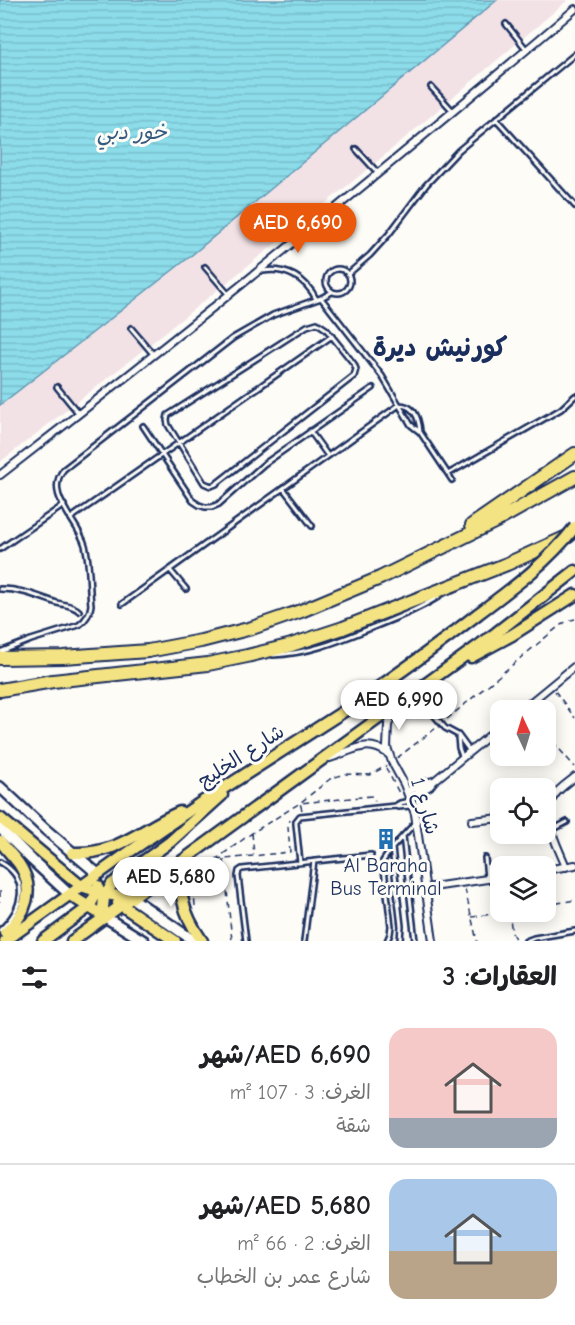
<!DOCTYPE html>
<html lang="ar">
<head>
<meta charset="utf-8">
<style>
	:root { --surface:#fff; --page:#f2f2f2; --text:#202124; --muted:#757577; --line:#e0e0e0; --accent:#ea580c }
	body { margin:0; font-family:"Comic Neue","Playpen Sans Arabic",sans-serif; background:var(--page); color:var(--text); direction:rtl; height:100vh; display:flex; flex-direction:column; font-size:22px; white-space:nowrap }
	* { box-sizing:border-box; margin:0 }
	p { font-size:20px; color:var(--muted) }
	.icon { flex:none; width:33px; height:33px; fill:none; stroke:currentColor; stroke-width:2; stroke-linecap:round; stroke-linejoin:round }
	.map { position:relative; height:941px; overflow:hidden; direction:ltr }
	.details { display:flex; flex-direction:column; background:var(--surface); flex:1 }
	.details>* { flex:none }
	.needle { width:39px; rotate:356deg }
	.buttons { position:absolute; left:490px; top:700px; display:grid; gap:12px }
	.buttons a { display:grid; place-items:center; width:66px; height:66px; border-radius:12px; background:var(--surface); box-shadow:0 3px 15px #0003; font-size:30px }
	.price { position:absolute; translate:-50% -51px; padding:0 14px; border-radius:21px; background:#fff; color:#222; font-size:20px; line-height:39px; filter:drop-shadow(0 2px 3px #0008) }
	.price::after { content:''; position:absolute; left:50%; top:36px; width:18px; height:14px; margin-left:-9px; background:inherit; clip-path:polygon(0 0,100% 0,50% 100%) }
	.price.selected { background:var(--accent); color:#fff }
	ul { padding:0; list-style:none }
	li { display:flex; align-items:center; gap:18px; height:150px; padding:0 18px }
	li+li { border-top:2px solid var(--line) }
	li span { display:grid; place-items:center; flex:none; width:168px; height:120px; border-radius:18px; color:#555 }
	li>.icon { margin-inline-start:auto }
	span .icon { width:72px; height:72px; fill:#fffc; stroke-width:1 }
	li b { font-size:26px }
	h2 { display:flex; justify-content:space-between; align-items:center; height:72px; padding:0 18px; font-size:26px }
	.map>svg:first-child { display:block }
</style>
</head>
<body>
<div class="map">
<svg width="575" height="941" viewBox="0 0 575 941">
	<defs>
		<pattern id="water-rules" width="6" height="5" patternUnits="userSpaceOnUse" patternTransform="scale(1.5)"><rect width="6" height="5" fill="#8cdcea"/><path d="M0 2.5h6" fill="none" stroke="#78bdcb"/></pattern>
	</defs>
	<rect width="100%" height="100%" fill="#fdfcf7"/>
	<filter id="ink" filterUnits="userSpaceOnUse"><feTurbulence type="fractalNoise" baseFrequency=".0167" numOctaves="2"/><feDisplacementMap in="SourceGraphic" scale="12" xChannelSelector="R" yChannelSelector="G"/><feConvolveMatrix kernelMatrix="1 2 1 2 8 2 1 2 1" color-interpolation-filters="sRGB"/></filter>
	<g filter="url(#ink)">
		<path fill="#f2e2e6" d="M497 0H568L373 165 123 366 0 462V405L187 259Z"/>
		<path fill="url(#water-rules)" stroke="#5f97b2" stroke-width="1.5" d="M0 0H497L187 259 0 405Z"/>
		<g fill="none" stroke-linecap="round" stroke-linejoin="round">
			<defs>
				<path id="lane" d="M506 24 527 50
					M431 87 452 110
					M496 119 575 206
					M356 149 377 172
					M278 210 300 236
					M205 267 229 295
					M326 281a12 12 0 1 1 24 0a12 12 0 1 1-24 0Z
					M263 271C285 267 306 278 316 299
					M348 274 370 255 389 234 426 185 459 150 575 54
					M321 298 382 376 411 425 420 432 452 480
					M317 323 326 329 354 364 356 369 354 376 216 484 211 486 204 483 168 425 167 420 168 415 307 326Z
					M131 328 153 354
					M57 387 79 414
					M143 426 193 501 199 505 205 507H212L219 504 264 464 373 388
					M310 431 328 456
					M448 474 561 409 575 396
					M283 488 312 526
					M71 518 332 336
					M0 549 64 505
					M170 570 186 589
					M0 589C21 589 37 596 57 603 64 605 73 605 79 611
					M122 604 399 405C414 405 419 418 420 432
					M0 652 31 640 79 625C86 620 90 614 91 605 89 585 90 564 85 545 78 521 43 494 64 469L233 338 273 315 321 298 332 292
					M273 655C308 654 339 641 371 628 394 619 417 610 438 597
					M433 714 445 728 458 735 469 750
					M458 737 459 748 462 756
					M395 806 400 803 410 801
					M552 830 567 822
					M403 836 415 941
					M392 848 401 926 400 941
					M485 858 487 877
					M0 862C31 879 23 909 0 930
					M300 863 296 824V821L300 816 395 806 398 807 411 806
					M246 941 238 876 239 871 242 869 371 855
					M304 941 314 861
					M387 941 390 934 391 926 383 861 392 848 415 823
					M526 941 534 938 575 931"/>
				<path id="street" d="M0 475C196 324 387 168 575 9
					M395 708 388 725 387 747 392 762 404 784 415 814 433 941
					M520 711 575 666
					M330 758C352 751 367 738 388 754
					M407 792 425 783 434 781
					M410 798 430 786 434 781 501 726
					M472 821 501 818
					M566 867C558 846 540 817 554 796 559 788 568 783 575 777
					M546 870 575 865
					M426 888 501 877"/>
				<path id="secondary" d="M0 787 46 830 98 874
					M0 828 32 860 70 895
					M132 898 194 941
					M105 917 144 941"/>
				<path id="primary" d="M471 657 512 635 575 595
					M0 818 81 886 106 894 132 898
					M0 841C6 849 13 856 19 864 36 889 26 915 5 933
					M72 853C119 855 140 829 180 812
					M189 857C172 884 185 917 202 941
					M70 895 105 917
					M118 903 175 941
					M105 917 103 908 104 898 112 884 170 842 222 795
					M5 941 122 857 199 804 349 708
					M43 941 89 907 95 896 98 886
					M72 941 496 633 575 571"/>
				<path id="highway" d="M472 525 575 454
					M0 658 63 657 148 651 201 641 252 628 301 611 380 578 500 519 575 477
					M0 690 53 681 208 664 247 656 288 646 343 628 507 564 569 536"/>
			</defs>
			<use href="#lane" stroke="#1b2f5e" stroke-width="8"/>
			<use href="#street" stroke="#1b2f5e" stroke-width="10"/>
			<use href="#secondary" stroke="#1b2f5e" stroke-width="14"/>
			<use href="#primary" stroke="#1b2f5e" stroke-width="15"/>
			<use href="#highway" stroke="#1b2f5e" stroke-width="16"/>
			<path stroke="#1b2f5e" stroke-width="1.5" stroke-dasharray="6 4.5" stroke-linecap="butt" d="M555 691 575 718
				M447 719 558 627 567 621 575 619
				M546 734 575 767
				M397 758 436 728
				M386 768 399 793
				M302 810 300 803 372 796 375 801
				M252 833 254 855
				M216 860 290 852 288 827 290 820
				M224 860 232 941
				M465 889 477 941
				M0 891V902
				M195 894 226 891
				M546 905 575 900
				M195 906 194 894 199 878 208 866 215 860 252 833 300 803 330 779 344 774 370 775 386 766
				M509 912 512 933 516 941
				M472 917 506 912"/>
			<use href="#lane" stroke="#fdfcf7" stroke-width="3"/>
			<use href="#street" stroke="#fdfcf7" stroke-width="6"/>
			<use href="#secondary" stroke="#fdfcf7" stroke-width="9"/>
			<use href="#primary" stroke="#f4e382" stroke-width="10"/>
			<use href="#highway" stroke="#f4e382" stroke-width="12"/>
			<defs>
				<path id="primary-bridge" d="M349 708C393 678 437 646 479 613 514 587 548 562 575 527"/>
			</defs>
			<use href="#primary-bridge" stroke="#1b2f5e" stroke-width="15" stroke-linecap="butt"/>
			<use href="#primary-bridge" stroke="#f4e382" stroke-width="10"/>
		</g>
	</g>
	<defs>
		<symbol id="building-bare" viewBox="-9 -9 18 18"><path d="M-4-6H4V6H1V3H-1V6H-4ZM-2.5-4.3h1.7v1.8h-1.7ZM.8-4.3h1.7v1.8H.8ZM-2.5-1h1.7V.8h-1.7ZM.8-1h1.7V.8H.8Z" fill="#1f6fb2" stroke="#fdfcf7" stroke-width="2.5" paint-order="stroke"/></symbol>
	</defs>
	<g fill-rule="evenodd">
		<use href="#building-bare" x="371" y="824" width="30" height="30"/>
	</g>
	<g text-anchor="middle" dominant-baseline="central" stroke-width="6" stroke-linejoin="round" paint-order="stroke">
		<g font-size="20" fill="#1b2f5e" stroke="#fdfcf7">
			<text transform="translate(241 756) rotate(-33)">شارع الخليج</text>
			<text transform="translate(425 806) rotate(74)">شارع 1</text>
		</g>
		<g font-size="20" fill="#1b2f5e" stroke="#fdfcf7">
			<text x="386" y="865">Al Baraha<tspan x="386" dy="23">Bus Terminal</tspan></text>
		</g>
		<g font-size="21" font-style="italic" fill="#375a81" stroke="#fdfcf7">
			<text x="132" y="132">خور دبي</text>
		</g>
		<g font-size="26" font-weight="bold" fill="#1b2f5e" stroke="#fdfcf7">
			<text x="440" y="348">كورنيش ديرة</text>
		</g>
	</g>
</svg>
<div class="buttons">
<a><svg class="needle" viewBox="-14 -14 28 28"><path d="M0-13l5 13h-10z" fill="#e53935"/><path d="M0 13l5-13h-10z" fill="#757577"/></svg></a>
<a><svg class="icon" aria-label="locate" viewBox="0 0 24 24"><circle cx="12" cy="12" r="6"/><path d="M12 2v4M12 18v4M2 12h4M18 12h4"/></svg></a>
<a><svg class="icon" aria-label="layers" viewBox="0 0 24 24"><path d="M12 4l9 5-9 5-9-5zM3 14l9 5 9-5"/></svg></a>
</div>
<b class="price selected" style="left:298px;top:254px">AED 6,690</b>
<b class="price" style="left:399px;top:731px">AED 6,990</b>
<b class="price" style="left:171px;top:908px">AED 5,680</b>
</div>
<section class="details">
<h2>العقارات: 3<svg class="icon" aria-label="filters" viewBox="0 0 24 24"><path d="M4 7h16M4 17h16"/><circle cx="9" cy="7" r="2"/><circle cx="15" cy="17" r="2"/></svg></h2>
<ul>
<li><span style="background:linear-gradient(#f6c9c9 75%,#9aa5b1 0)"><svg class="icon" aria-label="home" viewBox="0 0 24 24"><path d="M3 11l9-7 9 7M6 9v11h12V9"/></svg></span><div><b>AED 6,690/شهر</b><p>الغرف: 3 · 107 m²</p><p>شقة</p></div></li>
<li><span style="background:linear-gradient(#a9c7e8 60%,#b9a48a 0)"><svg class="icon" aria-label="home" viewBox="0 0 24 24"><path d="M3 11l9-7 9 7M6 9v11h12V9"/></svg></span><div><b>AED 5,680/شهر</b><p>الغرف: 2 · 66 m²</p><p>شارع عمر بن الخطاب</p></div></li>
</ul>
</section>
</body>
</html>
